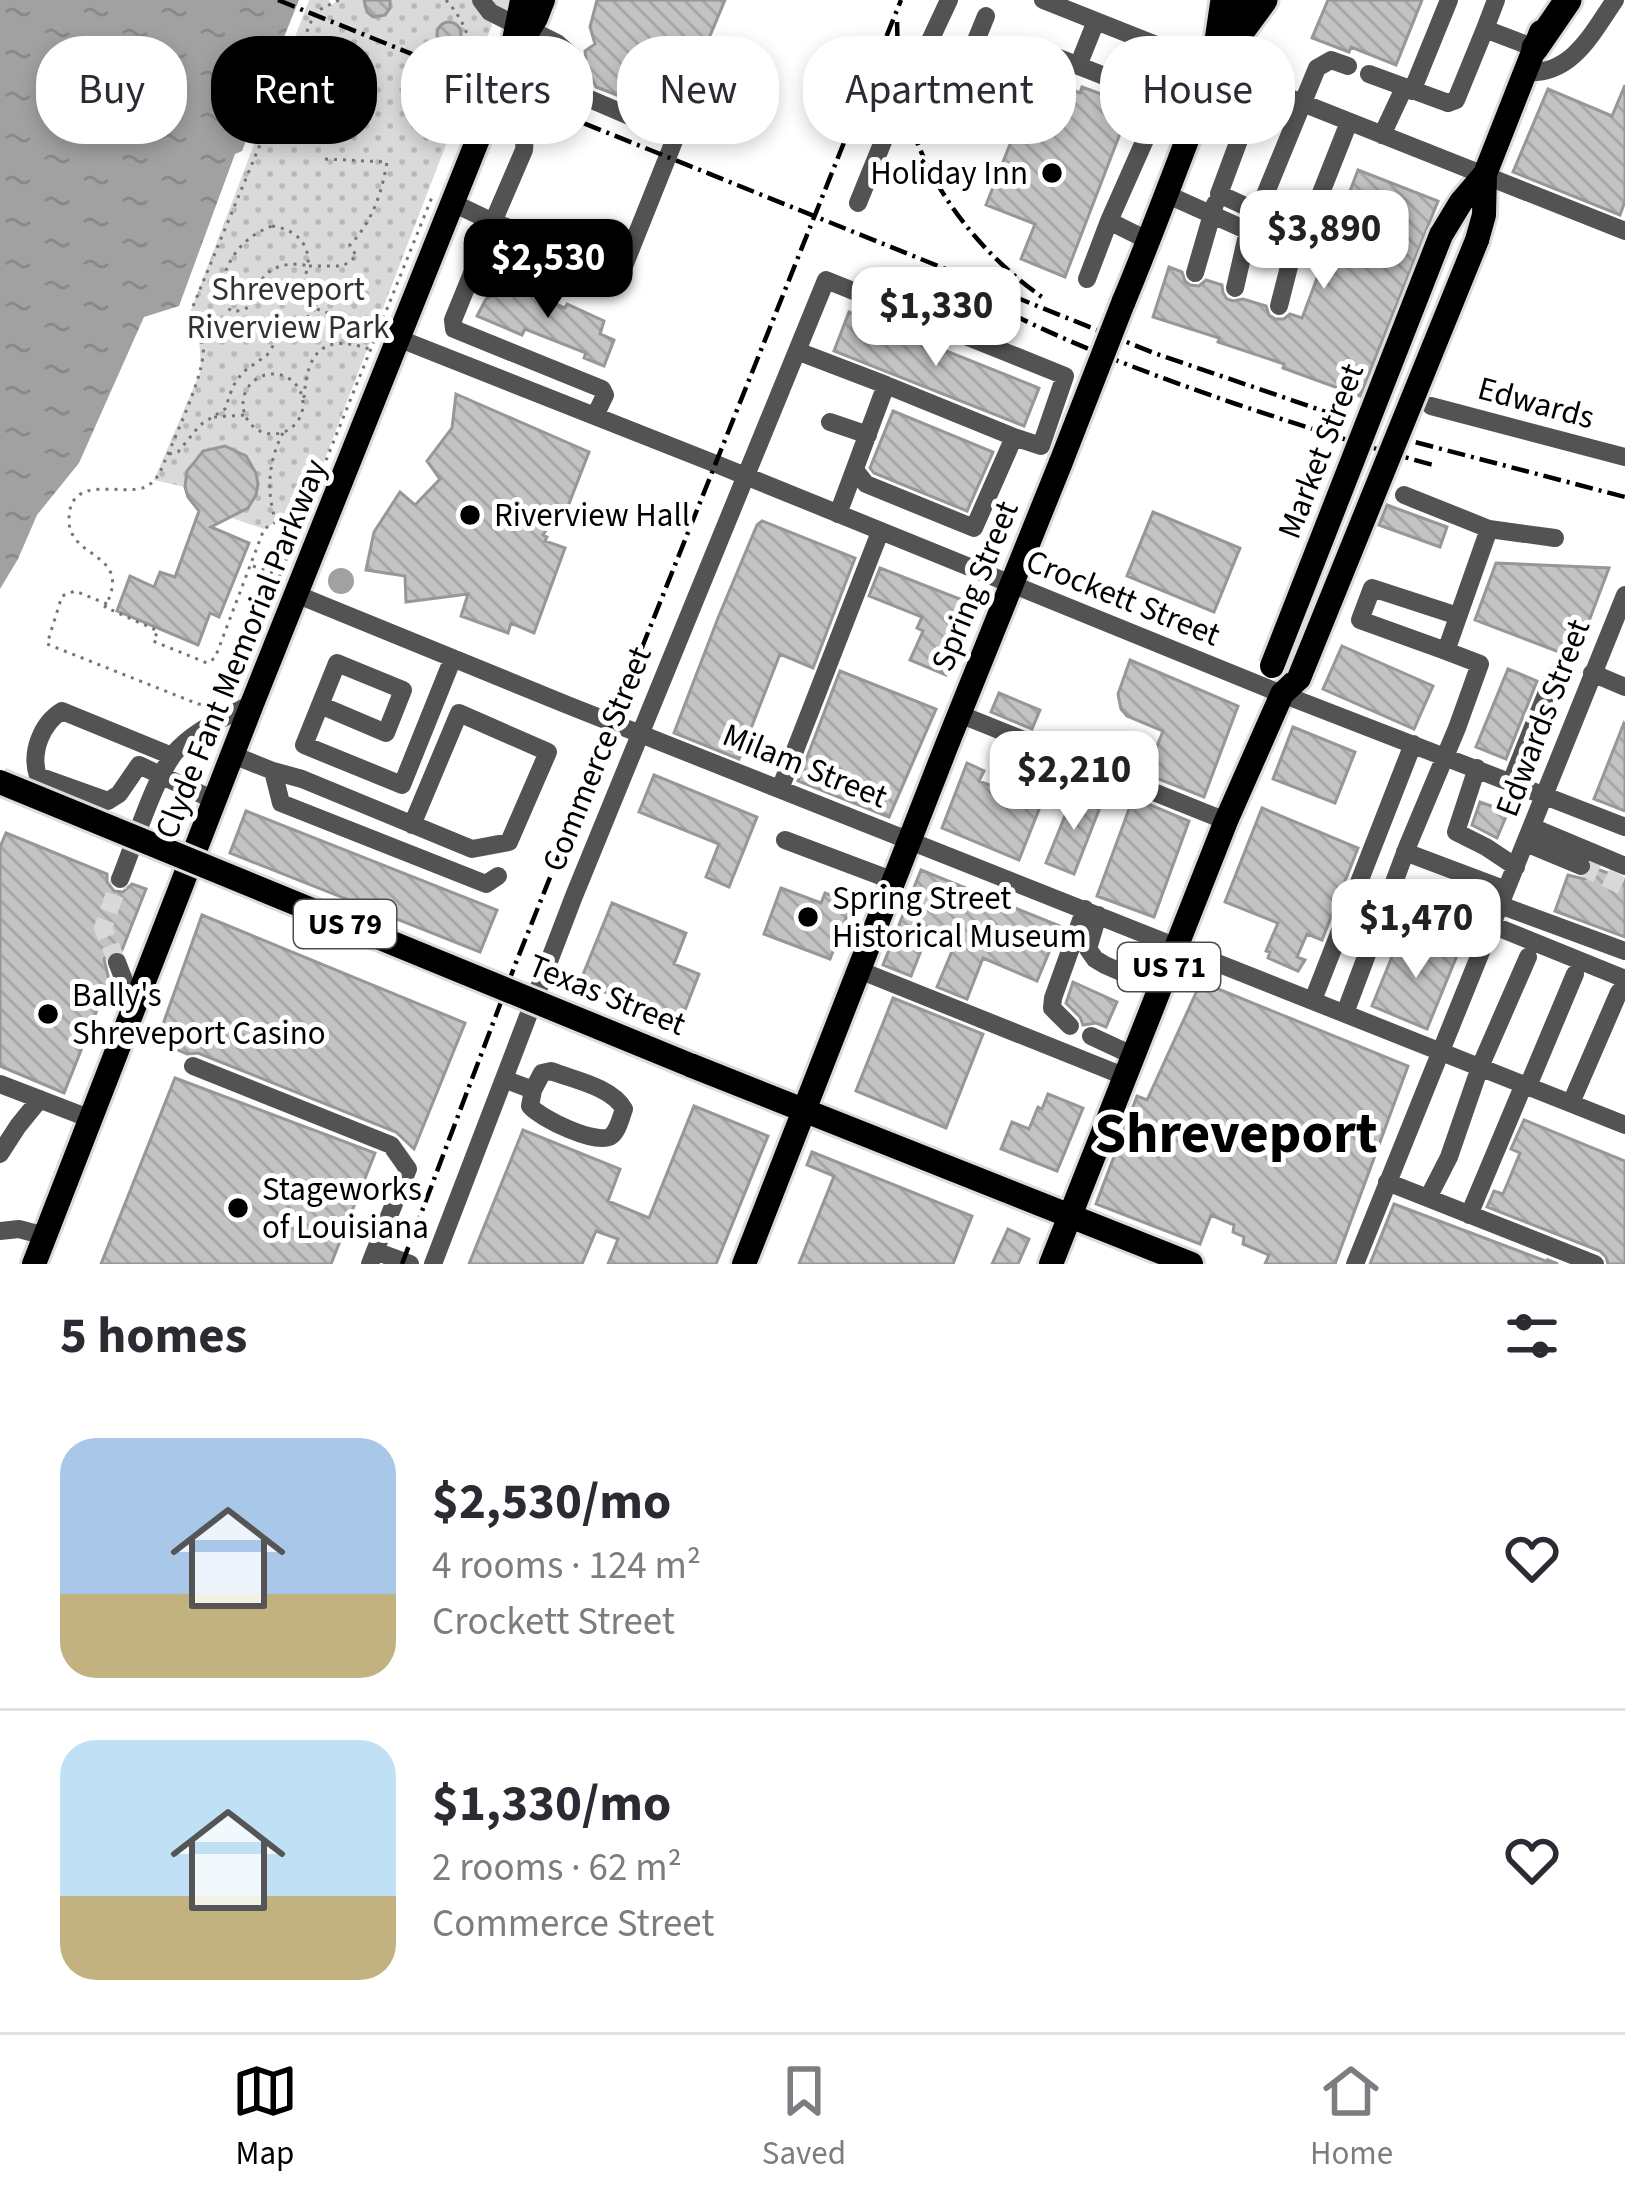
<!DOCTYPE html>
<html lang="en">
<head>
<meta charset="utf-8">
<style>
	:root { --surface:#fff; --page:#f2f2f3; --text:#2b2b33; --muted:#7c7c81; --line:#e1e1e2; --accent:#000 }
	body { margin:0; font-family:"Source Sans 3",sans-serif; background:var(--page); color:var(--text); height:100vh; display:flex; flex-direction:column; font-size:45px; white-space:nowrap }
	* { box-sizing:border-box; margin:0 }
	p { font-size:39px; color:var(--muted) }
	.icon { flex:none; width:66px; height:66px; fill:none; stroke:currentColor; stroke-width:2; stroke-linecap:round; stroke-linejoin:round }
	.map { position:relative; height:1264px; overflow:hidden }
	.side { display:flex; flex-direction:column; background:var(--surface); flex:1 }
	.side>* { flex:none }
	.banner { position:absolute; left:36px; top:36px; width:1554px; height:108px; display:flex; gap:24px }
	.price { position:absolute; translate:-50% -102px; padding:0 27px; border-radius:24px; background:#fff; color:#222; font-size:39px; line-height:78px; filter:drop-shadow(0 3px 6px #0008) }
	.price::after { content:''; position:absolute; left:50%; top:72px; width:36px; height:27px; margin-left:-18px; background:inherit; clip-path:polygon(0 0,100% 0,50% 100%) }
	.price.active { background:var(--accent); color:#fff }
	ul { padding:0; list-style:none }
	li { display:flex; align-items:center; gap:36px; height:300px; padding:0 60px }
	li+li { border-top:3px solid var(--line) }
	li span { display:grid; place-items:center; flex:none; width:336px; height:240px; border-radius:36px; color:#555 }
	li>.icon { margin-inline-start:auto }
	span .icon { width:144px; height:144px; fill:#fffc; stroke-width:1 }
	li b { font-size:51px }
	h2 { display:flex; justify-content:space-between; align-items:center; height:144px; padding:0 60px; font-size:51px }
	.pill { padding:0 42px; border-radius:48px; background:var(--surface); box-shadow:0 6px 18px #0003; font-size:42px; line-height:108px }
	.pill.active { background:var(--accent); color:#fff }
	.tabs { display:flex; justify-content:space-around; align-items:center; height:168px; border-top:3px solid var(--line); background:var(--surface); font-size:33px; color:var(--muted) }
	.tabs a { display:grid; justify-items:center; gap:6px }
	.tabs .active { color:var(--accent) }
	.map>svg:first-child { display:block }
</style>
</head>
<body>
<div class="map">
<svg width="1625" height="1264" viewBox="0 0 1625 1264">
	<defs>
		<pattern id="grass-dots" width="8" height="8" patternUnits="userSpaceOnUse" patternTransform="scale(3)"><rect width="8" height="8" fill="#dadada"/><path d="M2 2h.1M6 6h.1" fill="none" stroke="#b9b9b9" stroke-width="1.8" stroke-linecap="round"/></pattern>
		<pattern id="water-ripples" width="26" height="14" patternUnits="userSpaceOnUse" patternTransform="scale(3)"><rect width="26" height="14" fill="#a1a1a1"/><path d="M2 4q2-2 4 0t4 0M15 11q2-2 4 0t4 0" fill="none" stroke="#898989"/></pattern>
		<pattern id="building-back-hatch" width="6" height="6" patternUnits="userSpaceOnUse" patternTransform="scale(3)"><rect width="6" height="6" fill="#c3c3c3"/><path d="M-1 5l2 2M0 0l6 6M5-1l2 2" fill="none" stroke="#a6a6a6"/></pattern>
	</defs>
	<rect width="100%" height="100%" fill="#fff"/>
	<path fill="url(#grass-dots)" d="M309 0H329L331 5 339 0H481L490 11 494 0H509L505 19 491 13 492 25 308 503 264 529 232 518C244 512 254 504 256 490 267 439 186 427 185 487L154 480 201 370 199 335 186 323Z"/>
	<path fill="url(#water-ripples)" d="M0 0H299L269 74 275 85 267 88 242 151 235 154 179 306 144 317 79 463 37 515 18 559 0 589Z
		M328 581a13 13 0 1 1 26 0a13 13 0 1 1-26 0Z"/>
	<path fill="url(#building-back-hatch)" stroke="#979797" stroke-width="3" d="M364 0H390V8L385 15 373 17 367 12Z
		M597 0H725L694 74 703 81 687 122 596 87 590 74 584 70 574 71 567 79 549 72 561 65 572 70 584 65 586 58 585 51 595 44 590 27Z
		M1328 0H1422L1396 65 1351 47 1349 52 1312 38Z
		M437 34a12 12 0 1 1 24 0a12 12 0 1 1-24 0Z
		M1037 76 1080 93 1082 87 1131 105 1065 277 1021 259 1035 224 986 205Z
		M1625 85V201L1620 215 1513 172 1548 89 1612 116Z
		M1358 170 1438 201 1360 396 1283 368 1284 364 1218 342 1219 338 1153 317 1169 267 1182 272 1185 281 1190 285 1199 286 1206 280 1222 285 1223 293 1227 299 1233 301 1243 299 1266 306 1269 315 1275 319H1284L1290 314 1302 318Z
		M537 289H542L548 300 565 308 567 304 604 321 600 334 614 340 604 366 584 358 586 353 525 329 522 335 477 316 486 299 504 291Z
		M849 312 1039 388 1024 426 834 351Z
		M456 394 589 452 565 514 559 511 543 535 547 537 545 541 565 548 534 633 511 623 508 633 461 616 468 594 406 602 405 576 366 570 374 532 400 492 415 505 440 479 427 461 452 428Z
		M893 411 993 452 967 511 874 473 870 468Z
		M225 446 246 456 256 473 258 484 256 495 248 508 211 527 249 543 219 617 210 613 198 645 117 611 130 576 154 587 160 572 175 577 199 511 188 497 185 487 187 471 203 451Z
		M1387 505 1447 527 1440 547 1379 525Z
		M1153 512 1240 548 1214 612 1127 576Z
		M762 521 855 558 813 668 780 654 739 759 674 733 718 618 757 525Z
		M1496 563 1609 568 1575 658 1475 620Z
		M880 568 970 603 974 610 946 675 910 660 923 631 917 628 922 617 869 596Z
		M1342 646 1433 686 1414 729 1323 689Z
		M1130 660 1238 706 1204 797 1146 774 1163 731 1127 716 1121 709 1118 694Z
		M1508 669 1537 681 1506 759 1476 747Z
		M840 671 936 709 889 817 798 781Z
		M999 693 1040 710 1032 729 991 712Z
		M1624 723 1625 724V811L1594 799Z
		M1293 727 1355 752 1335 803 1273 779Z
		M967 763 984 771 979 781 1025 799 1040 763 1055 769 1019 860 942 828Z
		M654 775 757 817 729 887 706 877 719 844 639 812Z
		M1075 791 1102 802 1074 874 1046 863Z
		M1136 799 1189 821 1154 917 1097 896 1132 801Z
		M1480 802 1508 812 1497 838 1472 825Z
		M1262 808 1358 848 1322 940 1307 934 1297 957 1305 960 1298 971 1268 958 1270 952 1266 951 1278 923 1225 902Z
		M246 811 497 910 480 952 230 853Z
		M6 833 107 874V882L114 891 123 892 132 884 146 889 122 950H111L104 959 109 980 64 1093 0 1066V847Z
		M1594 868 1625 879V937L1555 911 1568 875 1584 879 1590 876Z
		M921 870 1060 926 1037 981 983 958 967 999 937 987 955 944 928 933 911 976 883 965Z
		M781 888 821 903 825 893 852 903 830 959 764 934Z
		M612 903 686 933 674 964 699 974 680 1023 580 982Z
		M202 915 465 1023 414 1149 396 1132 198 1053 187 1054 157 1041Z
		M1400 937 1433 950 1438 939 1460 948 1427 1029 1372 1006Z
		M1073 982 1117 1002 1106 1027 1096 1023 1083 1025 1080 1017 1066 1003Z
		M1201 982 1408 1066 1335 1264H1265L1269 1255 1243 1244 1244 1237 1233 1232 1234 1225 1211 1215 1200 1244 1096 1204 1137 1096 1147 1100Z
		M893 998 983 1034 946 1128 856 1091Z
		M175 1078 375 1153 331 1264H101Z
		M1048 1094 1083 1108 1057 1171 1001 1149 1012 1122 1029 1129 1038 1107 1042 1109Z
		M694 1106 768 1136 716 1264H608L618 1239 596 1231 582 1264H469L523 1130 620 1169 608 1201 649 1218Z
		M1524 1120 1625 1161V1264H1608L1606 1257 1600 1251 1487 1207 1494 1191 1503 1194 1520 1153 1511 1149Z
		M812 1152 972 1216 953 1264H799L834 1176 807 1165Z
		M1394 1204 1548 1262V1260L1558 1264H1370Z
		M1008 1229 1029 1239 1018 1264H992Z"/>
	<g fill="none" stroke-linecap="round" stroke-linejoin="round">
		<path stroke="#d9d9d9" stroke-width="18" stroke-dasharray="18 9" stroke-linecap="butt" d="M1134 137 1140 118
			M1581 866 1625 887
			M117 962 103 928 120 879"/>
		<defs>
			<path id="major" d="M513 45 522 0
				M1441 235 1461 202 1485 174
				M1477 240 1484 215 1485 174 1541 32
				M1123 303C1165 203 1200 100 1243 0
				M690 1065 1191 1264
				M34 1264 252 704 510 59 536 18 543 0
				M744 1264 946 747 1061 462
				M1051 1264 1226 821 1282 694 1299 678"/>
			<path id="highway" d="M1535 48 1568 0
				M1215 61 1224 0
				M1214 68 1264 0"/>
		</defs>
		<use href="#major" stroke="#dbdbdb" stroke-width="30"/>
		<use href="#highway" stroke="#dbdbdb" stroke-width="33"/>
		<path stroke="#757575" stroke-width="3" stroke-dasharray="3 6" stroke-linecap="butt" d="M446 0C483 41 476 84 458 132
			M443 47C461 52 475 36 493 39
			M325 159 387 162C381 197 371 225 345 250
			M272 226C294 229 310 242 308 266 293 262 274 264 263 278 258 287 260 298 252 305 247 309 240 310 234 312L227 308 219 295C225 262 240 238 272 226Z
			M316 306 313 292 304 281 308 266H343L357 256 349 246
			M317 309 376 331
			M243 404a30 30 0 1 1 60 0a30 30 0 1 1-60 0Z
			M304 398C307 353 322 333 369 349
			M214 417 245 415
			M283 433C268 461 266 492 276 522L307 504
			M169 454 178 452 200 425 225 409 233 386 243 372 267 355 278 338 284 322H303L316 308
			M276 522 264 529 215 658 207 663 153 641 158 631 105 607C134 552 70 560 69 521 68 472 122 497 145 487 152 484 153 481 159 475 170 447 207 372 203 346 201 336 193 330 186 323L315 12 339 0
			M253 566 278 575
			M1095 578 1105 589 1150 606 1146 619
			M107 604 75 591 62 596 47 644 198 704 215 705
			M232 694 432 197"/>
		<path stroke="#535353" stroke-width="18" d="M481 0 490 12 516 25
			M1043 0 1625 231
			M986 16 951 102 966 124 994 131 1028 46 1163 99 1109 221
			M529 29 557 43 573 57
			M1485 29 1496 0
			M1078 66 1096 21
			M1525 72C1572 76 1592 33 1615 0
			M1369 74 1448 103 1456 100 1485 29 1535 48
			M503 79 558 96 585 97
			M1259 86 1219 194 1258 212 1317 68 1331 60 1348 66
			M1412 91 1449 0
			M489 112C508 120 527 125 524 150L493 222 622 271 676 136 585 97 580 83
			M1140 118 1150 94
			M1382 135 1404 88
			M1168 195 1293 251 1279 306
			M453 203 493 222 453 320 454 329 602 389 605 395 595 416
			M858 203 884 139 949 0
			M1302 241 1349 122
			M1195 273 1215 204
			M1087 279 1109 221 1149 241
			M1235 288 1248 231
			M400 339 716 464 1282 694 1625 827
			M797 351 886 385 838 514
			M1431 406 1625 457
			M830 422 868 435
			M855 470 866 484 974 528 1014 437 886 385
			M1489 529 1555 538
			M298 595 565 704 1625 1125
			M1446 651 1360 620 1372 588 1458 616
			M1592 673 1625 687
			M320 705 386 733 403 690 337 663 304 745 402 785 453 658
			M959 714 1226 821
			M233 755 273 771 302 779 472 849 509 842 548 752 459 713 412 825
			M172 756 62 711C42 723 30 752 38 776L108 801 119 794 139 765 216 801
			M1477 768 1456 832 1486 847 1516 867
			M273 771 281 803 486 884 498 876
			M1511 782 1553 677
			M780 789 880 532
			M1532 827 1625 866
			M785 840 894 881
			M1526 843 1581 866
			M1405 852 1506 890
			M120 879C133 848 157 769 179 748 199 728 227 716 252 704
			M1387 898 1486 939
			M1500 905 1625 951
			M1098 915 1088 949 1095 959 1105 965 1160 989
			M1492 925 1625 979
			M117 962 134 1007
			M859 970 1126 1077
			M1313 1000 1413 744
			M1345 1013 1408 845 1457 728 1480 664 1446 651 1489 529 1404 495
			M1070 1026 1052 1008 1053 998 1085 909
			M1091 1036 1134 1056
			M193 1066 391 1145 408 1169 375 1251
			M504 1079 533 1090 530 1106C540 1118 597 1146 611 1136 618 1131 621 1117 624 1109 612 1087 574 1080 551 1071L542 1073 533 1090
			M0 1084 91 1119
			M1528 1086 1575 974
			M1571 1103 1619 992
			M0 1154 18 1126 40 1099
			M1387 1182 1595 1264
			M1428 1198 1449 1157 1480 1067 1528 957
			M1469 1215 1524 1084
			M0 1231 19 1229 45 1236
			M370 1264 375 1251 410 1264
			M433 1264 574 896 826 280 1065 376 1041 446 1014 437
			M1355 1264 1625 595"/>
		<use href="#major" stroke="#000" stroke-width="24"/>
		<use href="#highway" stroke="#000" stroke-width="27"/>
		<path stroke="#000" stroke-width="4.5" stroke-dasharray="18 6 3 6" stroke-linecap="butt" d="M278 0 1154 353 1411 441 1625 497
			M897 22C898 47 897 72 903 96 920 177 975 250 1042 297
			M982 299C1063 342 1149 374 1236 404 1303 426 1369 448 1437 466
			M402 1264 515 965 901 0"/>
		<defs>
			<path id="major-bridge" d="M1061 462 1123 303
				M1272 666 1441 235
				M1299 678 1477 240
				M0 782 690 1065"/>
		</defs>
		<use href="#major-bridge" stroke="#dbdbdb" stroke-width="30" stroke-linecap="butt"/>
		<use href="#major-bridge" stroke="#000" stroke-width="24"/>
	</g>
	<g fill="#000" stroke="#fff" stroke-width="4.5">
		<circle cx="1052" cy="173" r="12"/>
		<circle cx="470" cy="515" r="12"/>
		<circle cx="808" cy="917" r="12"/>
		<circle cx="48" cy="1014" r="12"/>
		<circle cx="238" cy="1208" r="12"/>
	</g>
	<g text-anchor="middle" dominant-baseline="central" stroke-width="10" stroke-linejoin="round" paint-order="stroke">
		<g fill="#fff" stroke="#4c4c4c" stroke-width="3">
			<rect x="294" y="900" width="102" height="48" rx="9"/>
			<rect x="1118" y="943" width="102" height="48" rx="9"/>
		</g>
		<g font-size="30" font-weight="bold" fill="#000">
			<text x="345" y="924">US 79</text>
			<text x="1169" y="967">US 71</text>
		</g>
		<g font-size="33" fill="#000" stroke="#fff" text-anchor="start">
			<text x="1028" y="173" text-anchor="end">Holiday Inn</text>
			<text x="494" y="515">Riverview Hall</text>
			<text x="832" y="898">Spring Street<tspan x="832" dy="38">Historical Museum</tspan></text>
			<text x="72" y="995">Bally's<tspan x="72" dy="38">Shreveport Casino</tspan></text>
			<text x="262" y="1189">Stageworks<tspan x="262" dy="38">of Louisiana</tspan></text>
		</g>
		<g font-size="33" fill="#313131" stroke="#fff">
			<text x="288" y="289">Shreveport<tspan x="288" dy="38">Riverview Park</tspan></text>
		</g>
		<g font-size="33" fill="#000" stroke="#fff">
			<text transform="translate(1536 403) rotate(15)">Edwards</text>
			<text transform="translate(1321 451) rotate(-69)">Market Street</text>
			<text transform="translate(975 586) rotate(-68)">Spring Street</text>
			<text transform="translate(1123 598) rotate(22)">Crockett Street</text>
			<text transform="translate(241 649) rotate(-68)">Clyde Fant Memorial Parkway</text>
			<text transform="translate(1543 718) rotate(-69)">Edwards Street</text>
			<text transform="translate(597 759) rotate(-68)">Commerce Street</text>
			<text transform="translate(805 766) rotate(22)">Milam Street</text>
			<text transform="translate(607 995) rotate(22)">Texas Street</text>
		</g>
		<g font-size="57" font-weight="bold" fill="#000" stroke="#fff">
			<text x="1236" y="1134">Shreveport</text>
		</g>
	</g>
</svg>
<b class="price" style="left:1324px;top:292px">$3,890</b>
<b class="price active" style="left:548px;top:321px">$2,530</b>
<b class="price" style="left:936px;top:369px">$1,330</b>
<b class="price" style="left:1074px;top:833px">$2,210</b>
<b class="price" style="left:1416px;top:981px">$1,470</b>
<div class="banner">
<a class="pill">Buy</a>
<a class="pill active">Rent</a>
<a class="pill">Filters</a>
<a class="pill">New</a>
<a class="pill">Apartment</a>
<a class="pill">House</a>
</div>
</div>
<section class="side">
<h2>5 homes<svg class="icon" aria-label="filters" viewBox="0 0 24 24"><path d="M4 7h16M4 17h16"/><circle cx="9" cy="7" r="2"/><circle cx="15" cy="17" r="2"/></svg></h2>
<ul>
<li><span style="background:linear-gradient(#a9c7e8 65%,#c2b280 0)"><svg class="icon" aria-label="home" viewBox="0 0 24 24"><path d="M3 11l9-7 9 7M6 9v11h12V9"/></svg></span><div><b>$2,530/mo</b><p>4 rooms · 124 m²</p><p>Crockett Street</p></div><svg class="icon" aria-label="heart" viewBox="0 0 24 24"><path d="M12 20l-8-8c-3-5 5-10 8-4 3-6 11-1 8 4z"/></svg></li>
<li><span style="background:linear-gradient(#bfe0f5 65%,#c2b280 0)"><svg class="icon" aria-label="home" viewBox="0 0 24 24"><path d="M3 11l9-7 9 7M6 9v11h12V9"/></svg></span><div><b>$1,330/mo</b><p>2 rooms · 62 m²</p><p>Commerce Street</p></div><svg class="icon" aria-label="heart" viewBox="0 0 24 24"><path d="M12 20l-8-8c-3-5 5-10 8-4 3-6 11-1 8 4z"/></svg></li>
</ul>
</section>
<nav class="tabs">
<a class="active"><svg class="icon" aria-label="map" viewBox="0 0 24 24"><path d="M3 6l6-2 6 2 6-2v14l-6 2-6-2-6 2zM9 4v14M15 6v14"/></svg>Map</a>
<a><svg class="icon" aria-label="saved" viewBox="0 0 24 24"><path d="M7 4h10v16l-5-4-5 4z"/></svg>Saved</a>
<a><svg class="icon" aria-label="home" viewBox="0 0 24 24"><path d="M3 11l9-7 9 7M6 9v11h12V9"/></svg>Home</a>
</nav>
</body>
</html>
